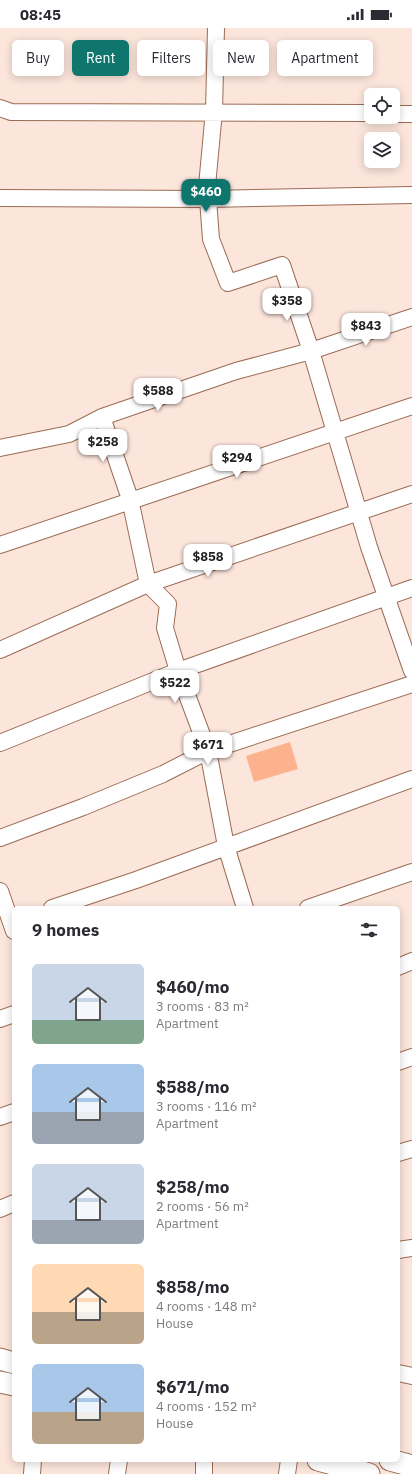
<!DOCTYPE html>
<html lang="en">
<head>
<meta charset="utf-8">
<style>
	:root { --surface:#fff; --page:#f2f2f3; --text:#2b2b33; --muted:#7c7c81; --accent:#0f766e }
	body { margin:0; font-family:"IBM Plex Sans",sans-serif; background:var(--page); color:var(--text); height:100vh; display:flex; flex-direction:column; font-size:15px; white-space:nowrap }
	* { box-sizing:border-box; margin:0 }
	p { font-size:13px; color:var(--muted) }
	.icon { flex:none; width:22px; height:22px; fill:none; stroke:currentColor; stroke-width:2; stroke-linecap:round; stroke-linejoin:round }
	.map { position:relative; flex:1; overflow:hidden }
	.details { position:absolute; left:12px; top:878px; width:388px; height:556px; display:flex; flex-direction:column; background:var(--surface); border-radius:6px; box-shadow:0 2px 10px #0003 }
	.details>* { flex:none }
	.hud { position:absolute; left:12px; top:12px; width:388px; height:36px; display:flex; gap:8px }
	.controls { position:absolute; left:364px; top:60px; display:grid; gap:8px }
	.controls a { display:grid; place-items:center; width:36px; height:36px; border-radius:6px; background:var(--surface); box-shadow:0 2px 10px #0003; font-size:20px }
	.price { position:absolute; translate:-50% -34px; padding:0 9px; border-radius:8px; background:#fff; color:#222; font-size:13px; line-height:26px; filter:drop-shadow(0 1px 2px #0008) }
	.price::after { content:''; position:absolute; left:50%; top:24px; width:12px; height:9px; margin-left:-6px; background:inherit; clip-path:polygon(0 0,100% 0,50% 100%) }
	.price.selected { background:var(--accent); color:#fff }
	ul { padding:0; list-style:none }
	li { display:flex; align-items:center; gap:12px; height:100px; padding:0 20px }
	li span { display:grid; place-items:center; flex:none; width:112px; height:80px; border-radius:6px; color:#555 }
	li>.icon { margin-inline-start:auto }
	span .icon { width:48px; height:48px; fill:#fffc; stroke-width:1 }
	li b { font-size:17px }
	h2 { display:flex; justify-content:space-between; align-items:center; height:48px; padding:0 20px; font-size:17px }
	.pill { padding:0 14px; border-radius:6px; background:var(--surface); box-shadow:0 2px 10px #0003; font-size:14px; line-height:36px }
	.pill.selected { background:var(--accent); color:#fff }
	.status { display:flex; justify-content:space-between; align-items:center; height:28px; padding:0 20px; background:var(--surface); direction:ltr }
	.status svg { height:11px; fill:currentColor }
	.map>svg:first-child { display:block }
</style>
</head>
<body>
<div class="status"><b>08:45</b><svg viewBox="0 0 49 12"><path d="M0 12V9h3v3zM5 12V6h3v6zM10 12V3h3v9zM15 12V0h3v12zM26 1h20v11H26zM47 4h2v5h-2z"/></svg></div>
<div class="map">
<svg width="412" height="1446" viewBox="0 0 412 1446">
	<rect width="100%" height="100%" fill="#fce5db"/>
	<path fill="#fdb28e" d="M290 714 298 741 254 754 246 728Z"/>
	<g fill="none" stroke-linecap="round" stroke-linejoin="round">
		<defs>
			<path id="minor" d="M216 0 214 83 207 158 211 211 228 255 282 237 311 323 369 519 412 643
				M0 80 11 84 371 85
				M393 86H412
				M0 170 208 171 412 167
				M102 389 130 471 148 556 168 576 165 600 178 643 208 723 226 818 245 880
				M0 420 69 406 102 389 236 343 311 323 412 289
				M0 517 412 378
				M0 622 148 556 412 466
				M0 715 178 643 412 560
				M0 810 83 779 163 746 208 723 412 656
				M0 863 14 903
				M52 880 136 852 412 751
				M308 880 412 844
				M398 939 412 933
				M0 991 14 986
				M398 1034 412 1029
				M0 1089 14 1084
				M398 1125 412 1121
				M0 1181 14 1175
				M398 1222 412 1220
				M398 1345 412 1348
				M32 1446 33 1432
				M117 1446 119 1432
				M204 1446V1432
				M287 1446 289 1432"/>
			<path id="major" d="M0 1331 14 1335
				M0 1354 14 1357
				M318 1432 369 1446
				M390 1432 412 1438"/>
		</defs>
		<use href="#minor" stroke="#9c6b53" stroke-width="18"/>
		<use href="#major" stroke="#9c6b53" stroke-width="23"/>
		<use href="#minor" stroke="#fff" stroke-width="16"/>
		<use href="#major" stroke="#fff" stroke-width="21"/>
	</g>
</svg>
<div class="controls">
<a><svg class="icon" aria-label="locate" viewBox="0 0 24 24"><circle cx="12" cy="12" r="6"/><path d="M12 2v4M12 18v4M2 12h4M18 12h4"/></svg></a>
<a><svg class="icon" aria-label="layers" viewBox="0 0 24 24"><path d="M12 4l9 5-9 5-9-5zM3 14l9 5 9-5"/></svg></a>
</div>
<b class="price selected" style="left:206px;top:185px">$460</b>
<b class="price" style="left:287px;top:294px">$358</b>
<b class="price" style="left:366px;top:319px">$843</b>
<b class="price" style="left:158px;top:384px">$588</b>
<b class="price" style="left:103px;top:435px">$258</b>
<b class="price" style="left:237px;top:451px">$294</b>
<b class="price" style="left:208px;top:550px">$858</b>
<b class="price" style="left:175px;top:676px">$522</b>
<b class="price" style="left:208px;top:738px">$671</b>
<div class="hud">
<a class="pill">Buy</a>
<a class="pill selected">Rent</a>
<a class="pill">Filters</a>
<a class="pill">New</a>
<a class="pill">Apartment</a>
</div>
<section class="details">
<h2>9 homes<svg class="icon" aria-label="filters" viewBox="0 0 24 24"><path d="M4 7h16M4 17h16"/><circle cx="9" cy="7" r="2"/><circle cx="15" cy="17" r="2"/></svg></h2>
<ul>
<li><span style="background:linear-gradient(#c9d6e8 70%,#7fa58c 0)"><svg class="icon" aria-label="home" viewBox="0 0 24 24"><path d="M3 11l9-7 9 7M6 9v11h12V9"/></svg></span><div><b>$460/mo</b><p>3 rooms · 83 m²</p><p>Apartment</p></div></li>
<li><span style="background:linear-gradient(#a9c7e8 60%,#9aa5b1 0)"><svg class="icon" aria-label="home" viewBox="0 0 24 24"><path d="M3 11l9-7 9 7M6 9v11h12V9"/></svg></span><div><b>$588/mo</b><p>3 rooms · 116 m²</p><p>Apartment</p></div></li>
<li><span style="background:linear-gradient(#c9d6e8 70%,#9aa5b1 0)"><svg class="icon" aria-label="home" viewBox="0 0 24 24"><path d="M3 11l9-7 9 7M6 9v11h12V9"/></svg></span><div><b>$258/mo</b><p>2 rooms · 56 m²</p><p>Apartment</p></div></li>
<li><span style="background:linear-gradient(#ffd9b3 60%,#b9a48a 0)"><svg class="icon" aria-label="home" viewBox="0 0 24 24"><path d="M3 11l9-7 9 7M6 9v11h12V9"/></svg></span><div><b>$858/mo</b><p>4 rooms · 148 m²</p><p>House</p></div></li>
<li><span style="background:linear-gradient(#a9c7e8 60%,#b9a48a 0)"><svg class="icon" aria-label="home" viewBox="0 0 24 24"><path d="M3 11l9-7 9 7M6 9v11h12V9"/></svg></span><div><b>$671/mo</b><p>4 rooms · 152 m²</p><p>House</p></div></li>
</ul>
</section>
</div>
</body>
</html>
